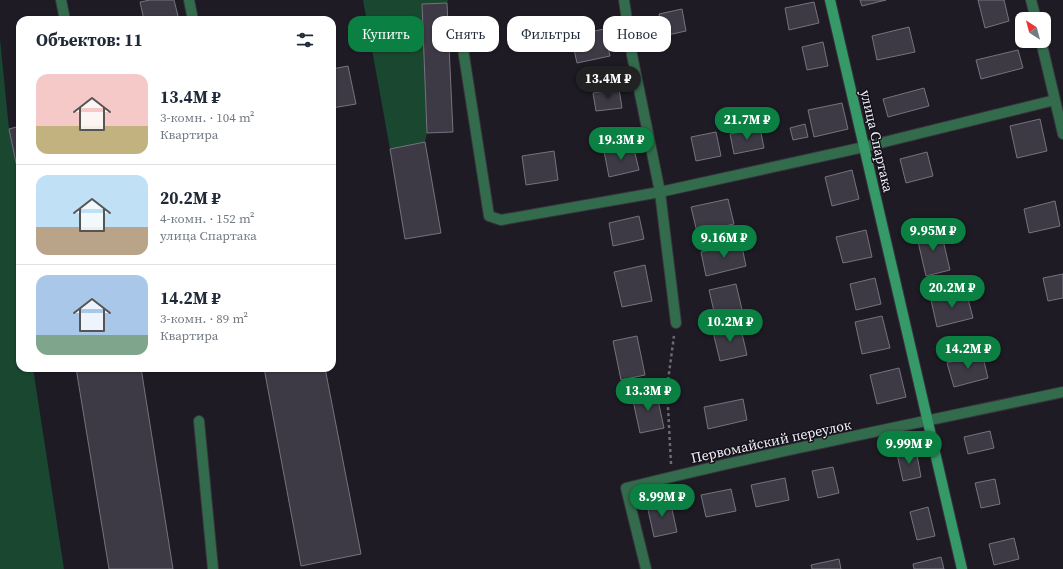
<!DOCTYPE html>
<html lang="ru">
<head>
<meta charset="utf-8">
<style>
	:root { --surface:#fff; --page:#f2f2f3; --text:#1f2937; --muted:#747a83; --line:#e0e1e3; --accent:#0b8043 }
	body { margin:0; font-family:"Source Serif 4",serif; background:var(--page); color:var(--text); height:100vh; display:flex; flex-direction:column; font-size:15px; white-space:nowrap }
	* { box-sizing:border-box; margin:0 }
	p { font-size:13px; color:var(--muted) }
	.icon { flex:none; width:22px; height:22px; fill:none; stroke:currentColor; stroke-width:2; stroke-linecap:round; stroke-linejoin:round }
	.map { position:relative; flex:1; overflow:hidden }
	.drawer { position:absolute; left:16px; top:16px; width:320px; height:356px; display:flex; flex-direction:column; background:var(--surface); border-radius:12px; box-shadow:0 1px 3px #0004 }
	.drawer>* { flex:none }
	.hud { position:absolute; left:348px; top:16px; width:380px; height:36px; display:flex; gap:8px }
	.needle { width:26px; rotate:324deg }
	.fabs { position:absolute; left:1015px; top:12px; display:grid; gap:8px }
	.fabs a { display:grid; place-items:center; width:36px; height:36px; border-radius:8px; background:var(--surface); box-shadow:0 1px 3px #0004; font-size:20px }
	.price { position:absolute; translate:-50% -34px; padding:0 9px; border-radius:14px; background:var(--accent); color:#fff; font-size:13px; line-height:26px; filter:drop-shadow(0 1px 2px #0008) }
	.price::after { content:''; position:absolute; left:50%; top:24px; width:12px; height:9px; margin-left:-6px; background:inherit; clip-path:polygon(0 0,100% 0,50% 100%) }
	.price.selected { background:#222; color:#fff }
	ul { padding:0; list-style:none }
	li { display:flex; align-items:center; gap:12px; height:100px; padding:0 20px }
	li+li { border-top:1px solid var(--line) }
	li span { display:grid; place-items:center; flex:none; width:112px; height:80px; border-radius:12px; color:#555 }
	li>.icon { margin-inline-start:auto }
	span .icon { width:48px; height:48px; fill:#fffc; stroke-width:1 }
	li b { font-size:17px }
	h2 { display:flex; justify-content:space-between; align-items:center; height:48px; padding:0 20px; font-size:17px }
	.tag { padding:0 14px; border-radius:12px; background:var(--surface); box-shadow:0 1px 3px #0004; font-size:14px; line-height:36px }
	.tag.selected { background:var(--accent); color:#fff }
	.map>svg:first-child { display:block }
</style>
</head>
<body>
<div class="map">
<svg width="1063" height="569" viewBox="0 0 1063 569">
	<rect width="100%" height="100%" fill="#1e1b25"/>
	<path fill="#19472f" d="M363 0H448L447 3 422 4 427 133 425 142 390 149Z
		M0 39 9 129 19 177 20 201V368H33L64 569H0Z"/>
	<path fill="#3d3a45" stroke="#76727f" d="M150 0H174L179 20H144L140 2Z
		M860 0H886L862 6Z
		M978 0H1004L1009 21 985 28Z
		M814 2 819 23 789 30 785 8Z
		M447 3 453 132 427 133 422 4Z
		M682 9 686 31 663 36 659 14Z
		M909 27 915 52 877 60 872 36Z
		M604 29 610 56 577 63 571 36Z
		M823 42 828 66 807 70 802 47Z
		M1018 50 1023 68 981 79 976 60Z
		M348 66 356 104 332 108V69Z
		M924 88 929 106 888 117 883 99Z
		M619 89 622 108 596 111 593 93Z
		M842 103 848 129 814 137 808 110Z
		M1040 119 1047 151 1017 158 1010 126Z
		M805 124 808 137 793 140 790 128Z
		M20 126V177H19L9 129Z
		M760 128 764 148 734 154 730 134Z
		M716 132 721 156 696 161 691 137Z
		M425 142 441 233 405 239 390 149Z
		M633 145 639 170 609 177 604 151Z
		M554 151 558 180 526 185 522 156Z
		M927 152 933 176 906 183 900 159Z
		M852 170 859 199 832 206 825 177Z
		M728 199 734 224 697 232 691 207Z
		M1055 201 1060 226 1029 233 1024 209Z
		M639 216 644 239 613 246 609 223Z
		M940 227 950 270 926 276 916 233Z
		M866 230 872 257 843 263 836 237Z
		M741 242 746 266 706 276 701 252Z
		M645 265 652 301 622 307 614 272Z
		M1063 274V298L1048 301 1043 278Z
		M875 278 881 304 856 310 850 284Z
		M736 284 743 314 716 320 709 290Z
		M966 291 973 318 937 327 931 300Z
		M882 316 890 348 862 354 855 322Z
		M740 325 747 355 720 361 713 332Z
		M637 336 645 375 621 380 613 341Z
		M982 353 988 378 954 387 947 363Z
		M76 368H141L173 569H109Z
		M264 368H325L361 554 301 566Z
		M899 368 906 397 877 404 870 375Z
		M656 391 664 428 640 433 632 396Z
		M743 399 747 420 708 429 704 407Z
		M990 431 994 448 968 454 964 437Z
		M916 450 921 477 903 481 897 454Z
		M833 467 839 493 818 498 812 471Z
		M785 478 789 500 756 507 751 485Z
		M995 479 1000 504 981 508 975 483Z
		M731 489 736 511 706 517 701 495Z
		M670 500 677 532 654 537 647 505Z
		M928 507 935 536 917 540 910 512Z
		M1014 538 1019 559 994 565 989 544Z
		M941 557 944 569H914L913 564Z
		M839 559 841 569H812L811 565Z"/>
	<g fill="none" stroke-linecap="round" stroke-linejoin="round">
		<defs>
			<path id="lane" d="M61 0 65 20
				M189 0 193 20
				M199 421 213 569"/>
			<path id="street" d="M624 0 632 55 660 192 676 323
				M1031 0 1036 19
				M1041 41 1063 134
				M463 49 489 216 501 220 660 192 864 147 1055 100
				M646 569 626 488C771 452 917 423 1063 392"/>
			<path id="secondary" d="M830 0 962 569"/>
		</defs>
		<use href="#lane" stroke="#38353e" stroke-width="12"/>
		<use href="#street" stroke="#38353e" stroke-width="12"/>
		<use href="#secondary" stroke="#38353e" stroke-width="12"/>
		<path stroke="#6c6a73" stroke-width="2.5" stroke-dasharray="3 3" stroke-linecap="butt" d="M671 464 667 388 674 336"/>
		<use href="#lane" stroke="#336c4d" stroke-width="10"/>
		<use href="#street" stroke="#336c4d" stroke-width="10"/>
		<use href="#secondary" stroke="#369968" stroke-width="10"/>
	</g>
	<g text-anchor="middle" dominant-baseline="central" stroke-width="3" stroke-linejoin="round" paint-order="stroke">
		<g font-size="14" fill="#f3f2f9" stroke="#15121b">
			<text transform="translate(877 141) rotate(77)">улица Спартака</text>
			<text transform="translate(771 441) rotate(-12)">Первомайский переулок</text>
		</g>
	</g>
</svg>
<div class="fabs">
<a><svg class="needle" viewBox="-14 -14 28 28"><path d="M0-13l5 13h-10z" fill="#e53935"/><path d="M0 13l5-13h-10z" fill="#747a83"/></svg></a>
</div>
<b class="price selected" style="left:608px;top:100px">13.4M ₽</b>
<b class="price" style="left:747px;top:141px">21.7M ₽</b>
<b class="price" style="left:621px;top:161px">19.3M ₽</b>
<b class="price" style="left:933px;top:252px">9.95M ₽</b>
<b class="price" style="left:724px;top:259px">9.16M ₽</b>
<b class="price" style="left:952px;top:309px">20.2M ₽</b>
<b class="price" style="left:730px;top:343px">10.2M ₽</b>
<b class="price" style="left:968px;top:370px">14.2M ₽</b>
<b class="price" style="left:648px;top:412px">13.3M ₽</b>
<b class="price" style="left:909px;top:465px">9.99M ₽</b>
<b class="price" style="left:662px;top:518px">8.99M ₽</b>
<div class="hud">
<a class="tag selected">Купить</a>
<a class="tag">Снять</a>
<a class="tag">Фильтры</a>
<a class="tag">Новое</a>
</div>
<section class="drawer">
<h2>Объектов: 11<svg class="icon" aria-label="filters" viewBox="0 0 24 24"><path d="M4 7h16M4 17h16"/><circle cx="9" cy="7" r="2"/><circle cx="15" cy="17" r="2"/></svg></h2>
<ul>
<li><span style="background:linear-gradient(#f6c9c9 65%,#c2b280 0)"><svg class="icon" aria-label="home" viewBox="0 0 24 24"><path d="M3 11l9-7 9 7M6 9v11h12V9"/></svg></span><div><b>13.4M ₽</b><p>3-комн. · 104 m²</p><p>Квартира</p></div></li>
<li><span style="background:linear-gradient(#bfe0f5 65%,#b9a48a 0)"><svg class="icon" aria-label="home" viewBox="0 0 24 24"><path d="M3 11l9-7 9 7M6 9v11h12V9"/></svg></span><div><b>20.2M ₽</b><p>4-комн. · 152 m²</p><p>улица Спартака</p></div></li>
<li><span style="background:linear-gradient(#a9c7e8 75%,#7fa58c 0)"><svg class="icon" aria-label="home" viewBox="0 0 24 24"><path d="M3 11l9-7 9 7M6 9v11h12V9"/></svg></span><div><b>14.2M ₽</b><p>3-комн. · 89 m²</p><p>Квартира</p></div></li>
</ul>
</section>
</div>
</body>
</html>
